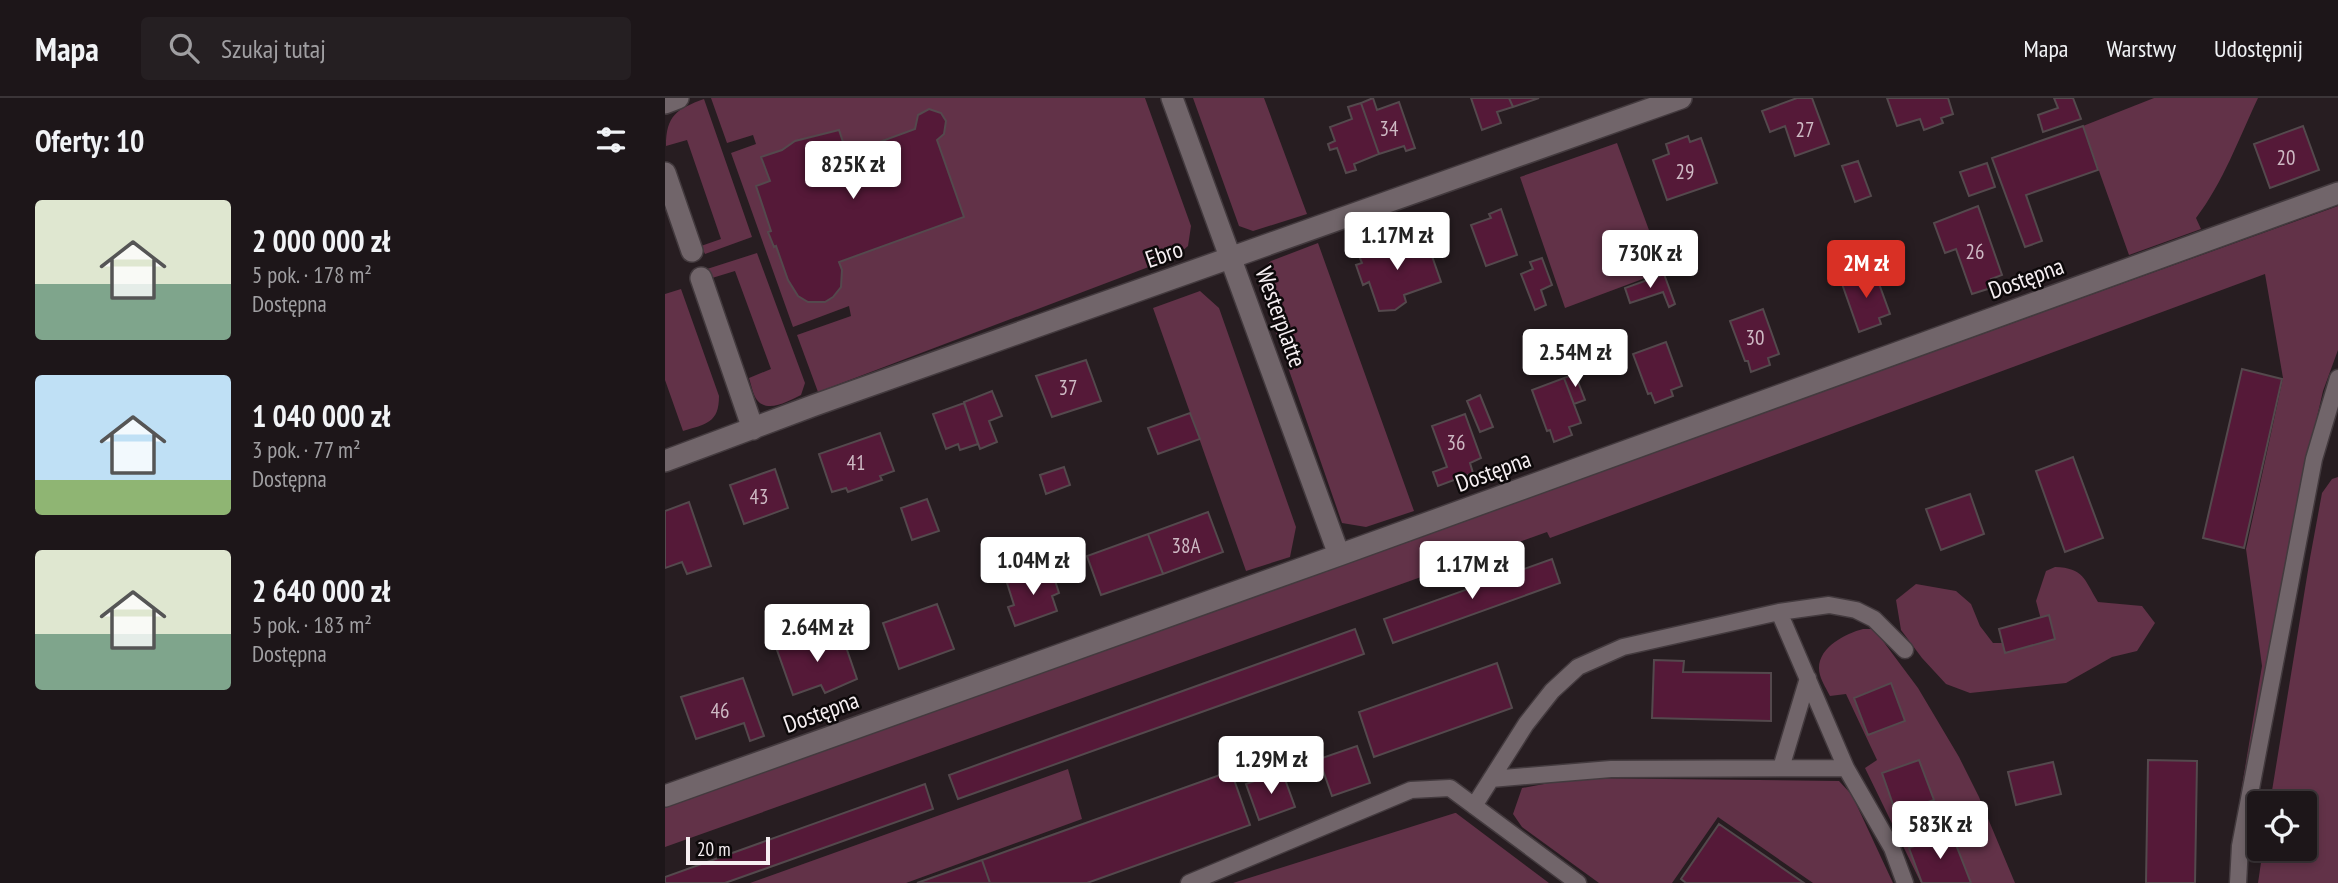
<!DOCTYPE html>
<html lang="pl">
<head>
<meta charset="utf-8">
<style>
	:root { --surface:#1d1619; --page:#251f22; --text:#f1f3f6; --muted:#a09fa2; --line:#3b3538; --accent:#d93025 }
	body { margin:0; font-family:"PT Sans Narrow",sans-serif; background:var(--page); color:var(--text); height:100vh; display:flex; flex-direction:column; font-size:26px; white-space:nowrap }
	* { box-sizing:border-box; margin:0 }
	p { font-size:23px; color:var(--muted) }
	.icon { flex:none; width:38px; height:38px; fill:none; stroke:currentColor; stroke-width:2; stroke-linecap:round; stroke-linejoin:round }
	.map { position:relative; flex:1; overflow:hidden }
	.side { display:flex; flex-direction:column; background:var(--surface); width:665px }
	.side>* { flex:none }
	.fabs { position:absolute; left:1582px; top:693px; display:grid; gap:14px }
	.fabs a { display:grid; place-items:center; width:70px; height:70px; border-radius:7px; background:var(--surface); box-shadow:0 4px 10px #0003,0 0 0 2px var(--line); font-size:35px }
	.scale { position:absolute; left:21px; bottom:18px; width:84px; box-sizing:border-box; padding-left:7px; border:4px solid #f6eff2; border-top:0; font-size:19px; line-height:24px; white-space:nowrap; color:#f6eff2; -webkit-text-stroke:5px #0d090a; paint-order:stroke }
	.price { position:absolute; translate:-50% -60px; padding:0 16px; border-radius:7px; background:#fff; color:#222; font-size:23px; line-height:46px; filter:drop-shadow(0 2px 4px #0008) }
	.price::after { content:''; position:absolute; left:50%; top:42px; width:21px; height:16px; margin-left:-10px; background:inherit; clip-path:polygon(0 0,100% 0,50% 100%) }
	.price.selected { background:var(--accent); color:#fff }
	ul { padding:0; list-style:none }
	li { display:flex; align-items:center; gap:21px; height:175px; padding:0 35px }
	li span { display:grid; place-items:center; flex:none; width:196px; height:140px; border-radius:7px; color:#555 }
	li>.icon { margin-inline-start:auto }
	span .icon { width:84px; height:84px; fill:#fffc; stroke-width:1 }
	li b { font-size:30px }
	h2 { display:flex; justify-content:space-between; align-items:center; height:84px; padding:0 35px; font-size:30px }
	header { display:flex; align-items:center; gap:42px; box-sizing:border-box; height:98px; padding:0 35px; background:var(--surface); border-bottom:2px solid var(--line) }
	header strong { font-size:33px }
	nav { display:flex; gap:38px; margin-inline-start:auto; font-size:24px }
	.search { width:490px; height:63px; background:var(--page); display:flex; align-items:center; gap:18px; box-sizing:border-box; padding:0 24px; border-radius:7px; color:var(--muted); font-size:26px }
	main { display:flex; flex:1; min-height:0 }
	.map>svg:first-child { display:block }
</style>
</head>
<body>
<header>
<strong>Mapa</strong>
<div class="search"><svg class="icon" aria-label="search" viewBox="0 0 24 24"><circle cx="10" cy="10" r="6"/><path d="M15 15l6 6"/></svg>Szukaj tutaj</div>
<nav><a>Mapa</a><a>Warstwy</a><a>Udostępnij</a></nav>
</header>
<main>
<section class="side">
<h2>Oferty: 10<svg class="icon" aria-label="filters" viewBox="0 0 24 24"><path d="M4 7h16M4 17h16"/><circle cx="9" cy="7" r="2"/><circle cx="15" cy="17" r="2"/></svg></h2>
<ul>
<li><span style="background:linear-gradient(#dfe7d0 60%,#7fa58c 0)"><svg class="icon" aria-label="home" viewBox="0 0 24 24"><path d="M3 11l9-7 9 7M6 9v11h12V9"/></svg></span><div><b>2 000 000 zł</b><p>5 pok. · 178 m²</p><p>Dostępna</p></div></li>
<li><span style="background:linear-gradient(#bfe0f5 75%,#8fb573 0)"><svg class="icon" aria-label="home" viewBox="0 0 24 24"><path d="M3 11l9-7 9 7M6 9v11h12V9"/></svg></span><div><b>1 040 000 zł</b><p>3 pok. · 77 m²</p><p>Dostępna</p></div></li>
<li><span style="background:linear-gradient(#dfe7d0 60%,#7fa58c 0)"><svg class="icon" aria-label="home" viewBox="0 0 24 24"><path d="M3 11l9-7 9 7M6 9v11h12V9"/></svg></span><div><b>2 640 000 zł</b><p>5 pok. · 183 m²</p><p>Dostępna</p></div></li>
</ul>
</section>
<div class="map">
<svg width="1673" height="785" viewBox="0 0 1673 785">
	<rect width="100%" height="100%" fill="#271d21"/>
	<path fill="#623248" d="M46 0H480L526 128 523 148 510 159 153 294 132 237 186 218 184 208 128 229 66 55 91 46 88 37 62 45Z
		M528 0H599L642 116 588 133 574 128Z
		M1489 0H1593C1574 40 1558 85 1531 120L1536 131 1464 157 1418 28Z
		M39 1 87 139 40 156 36 148 56 141 22 42 1 48C1 17 12 11 39 1Z
		M952 45 999 173 900 210 855 79Z
		M1673 108V252L1658 293 1650 328 1569 785H1565L1566 754 1597 568 1581 451 1618 280 1600 176 885 440 882 434 0 749V710Z
		M653 145 749 413 701 429 677 425 593 183 594 174 606 163Z
		M92 155 140 285 136 297C125 302 103 316 92 302 88 297 86 286 84 280L106 271 70 173 47 180 42 171Z
		M16 191 54 298C54 325 41 326 18 333L0 282V196Z
		M535 193 554 210 631 429 625 459 581 473 488 210Z
		M1673 379V785H1593L1598 751H1640V705H1605L1645 460 1657 395 1667 381Z
		M1390 469C1419 470 1419 481 1433 504L1477 508 1490 525 1472 553 1447 559 1401 585 1305 595 1281 586 1257 560 1236 532 1231 502 1251 486 1291 493 1306 506 1315 528 1328 545H1348L1378 529 1371 503 1381 473Z
		M1198 531H1209L1253 590 1294 659 1314 699 1350 785H1256L1200 670 1212 662 1181 596 1165 598C1162 592 1157 584 1155 577 1148 552 1179 536 1198 531Z
		M403 671 417 721 241 785H85Z
		M911 680 1174 683 1187 697 1228 785H1148L1053 719 1007 785H934L857 729 848 716 857 690Z
		M791 715 884 785H568L790 715Z"/>
	<path fill="#551938" stroke="#54494d" stroke-width="2" d="M708 0 712 12 734 4 750 50 741 53 739 48 714 56 696 5Z
		M806 0H844L848 9 832 14 836 25 817 32Z
		M844 0H874L848 9Z
		M1132 0H1147L1164 46 1130 58 1120 28 1105 34 1097 13Z
		M1222 0H1283L1288 16 1276 20 1278 25 1259 32 1255 21 1232 28Z
		M1389 0H1408L1416 21 1378 34 1373 17 1393 10Z
		M696 5 714 56 689 66 691 72 681 75 672 50 665 52 663 46 670 43 665 29 687 21 683 9Z
		M264 11 276 15 281 23 279 36 272 42 299 119 174 164 177 172 176 189 168 199 160 204H143L133 198 123 182 111 148 109 149 103 134 106 133 91 88 105 83 96 59 117 52 130 43 174 32 182 56 250 31 253 17Z
		M1418 28 1433 72 1361 97 1377 143 1360 149 1327 60Z
		M1638 28 1654 72 1605 90 1589 46Z
		M1023 38 1025 44 1036 40 1052 85 1002 102 988 62 1004 56 1001 46Z
		M1193 63 1206 98 1190 104 1177 68Z
		M1322 65 1330 89 1304 98 1295 74Z
		M1313 108 1337 177 1326 181 1329 189 1307 196 1291 151 1280 155 1269 125Z
		M836 111 852 157 821 168 806 127 826 120 824 116Z
		M760 138 776 184 739 197 741 204 730 212 714 213 704 184 698 187 691 167 697 165 692 153 724 141 728 150 746 143 747 147 760 143Z
		M877 160 887 187 876 192 881 207 870 212 856 176 868 171 865 164Z
		M1209 172 1225 216 1214 220 1216 226 1194 234 1176 183Z
		M999 176 1010 206 1004 209 998 194 965 205 960 190Z
		M1098 211 1114 256 1103 260 1105 267 1086 274 1083 263H1080L1065 223Z
		M1001 244 1017 288 1006 292 1008 298 990 305 986 295 983 296 968 256Z
		M421 262 436 303 387 319 371 278Z
		M1577 271 1617 281 1579 450 1538 440Z
		M910 276 920 302 909 306 899 280Z
		M899 280 916 325 904 329 907 337 889 344 885 332 882 333 867 292Z
		M327 293 337 318 324 323 332 344 315 351 299 304Z
		M815 297 828 329 815 334 802 303Z
		M299 305 313 346 295 352 293 346 281 351 268 316Z
		M525 315 535 341 493 356 483 330Z
		M800 316 816 360 805 365 808 375 773 388 768 374 782 369 767 328Z
		M215 335 229 373 215 378 217 382 183 394 181 390 167 394 154 356Z
		M1408 359 1438 440 1400 454 1371 373Z
		M399 369 405 387 381 396 375 377Z
		M110 371 123 410 79 426 65 387Z
		M1305 396 1319 436 1276 452 1261 411Z
		M262 401 274 433 247 442 236 410Z
		M24 404 46 468 22 476 17 464 0 470V413Z
		M543 414 558 454 498 476 483 436Z
		M483 436 498 476 436 497 422 458Z
		M887 461 895 485 728 545 719 521Z
		M386 470 394 495 387 498 392 513 350 528 343 509 349 507 342 485Z
		M272 506 289 551 234 571 218 525Z
		M1384 517 1390 541 1340 555 1334 531Z
		M690 531 699 556 293 701 284 677Z
		M167 532 173 551 181 549 192 581 160 595 156 587 128 597 112 552Z
		M989 562 1019 563 1018 574 1106 575V623L987 620Z
		M832 565 847 610 709 659 694 614Z
		M78 580 99 638 85 643 79 625 31 641 16 599Z
		M1226 585 1240 623 1203 637 1189 600Z
		M692 648 705 685 667 698 654 661Z
		M1254 662 1269 702 1231 715 1217 675Z
		M1483 662 1532 663 1530 785H1481Z
		M1388 664 1396 696 1351 707 1343 674Z
		M566 673 585 727 422 785H325L317 762Z
		M617 673 630 709 594 722 581 686Z
		M260 686 268 711 60 785H0V779Z
		M1054 726 1139 785H1021L1016 781Z
		M1286 734 1306 785H1257L1244 750Z
		M317 762 325 785H252Z"/>
	<g fill="none" stroke-linecap="round" stroke-linejoin="round">
		<defs>
			<path id="service" d="M1114 514 1181 670
				M1116 670 1143 580
				M826 681 946 671 1181 670 1227 750 1240 785
				M809 708 861 626 887 593 913 569 958 549 1114 514 1164 507 1191 512 1209 521 1240 552
				M524 785 746 692 785 690 913 785
				M1573 785 1575 748 1649 361 1673 280"/>
			<path id="minor" d="M507 0 674 457
				M0 5 13 0
				M0 75 27 153
				M36 180 88 331
				M0 363 150 307 1016 0
				M0 698 674 457 1673 95"/>
		</defs>
		<use href="#service" stroke="#433a3e" stroke-width="19"/>
		<use href="#minor" stroke="#433a3e" stroke-width="24"/>
		<use href="#service" stroke="#71656a" stroke-width="16"/>
		<use href="#minor" stroke="#71656a" stroke-width="21"/>
	</g>
	<g text-anchor="middle" dominant-baseline="central" stroke-width="5" stroke-linejoin="round" paint-order="stroke">
		<g font-size="21" fill="#cebac4">
			<text x="724" y="30">34</text>
			<text x="1140" y="31">27</text>
			<text x="1621" y="59">20</text>
			<text x="1020" y="73">29</text>
			<text x="1310" y="153">26</text>
			<text x="1090" y="239">30</text>
			<text x="403" y="289">37</text>
			<text x="791" y="344">36</text>
			<text x="191" y="364">41</text>
			<text x="94" y="398">43</text>
			<text x="521" y="447">38A</text>
			<text x="55" y="612">46</text>
		</g>
		<g font-size="24" fill="#f6eff2" stroke="#0d090a">
			<text transform="translate(499 156) rotate(-19)">Ebro</text>
			<text transform="translate(1361 180) rotate(-20)">Dostępna</text>
			<text transform="translate(616 219) rotate(70)">Westerplatte</text>
			<text transform="translate(828 373) rotate(-20)">Dostępna</text>
			<text transform="translate(156 614) rotate(-20)">Dostępna</text>
		</g>
	</g>
</svg>
<div class="fabs">
<a><svg class="icon" aria-label="locate" viewBox="0 0 24 24"><circle cx="12" cy="12" r="6"/><path d="M12 2v4M12 18v4M2 12h4M18 12h4"/></svg></a>
</div>
<div class="scale">20 m</div>
<b class="price" style="left:188px;top:103px">825K zł</b>
<b class="price" style="left:732px;top:174px">1.17M zł</b>
<b class="price" style="left:985px;top:192px">730K zł</b>
<b class="price selected" style="left:1201px;top:202px">2M zł</b>
<b class="price" style="left:910px;top:291px">2.54M zł</b>
<b class="price" style="left:368px;top:499px">1.04M zł</b>
<b class="price" style="left:807px;top:503px">1.17M zł</b>
<b class="price" style="left:152px;top:566px">2.64M zł</b>
<b class="price" style="left:606px;top:698px">1.29M zł</b>
<b class="price" style="left:1275px;top:763px">583K zł</b>
</div>
</main>
</body>
</html>
